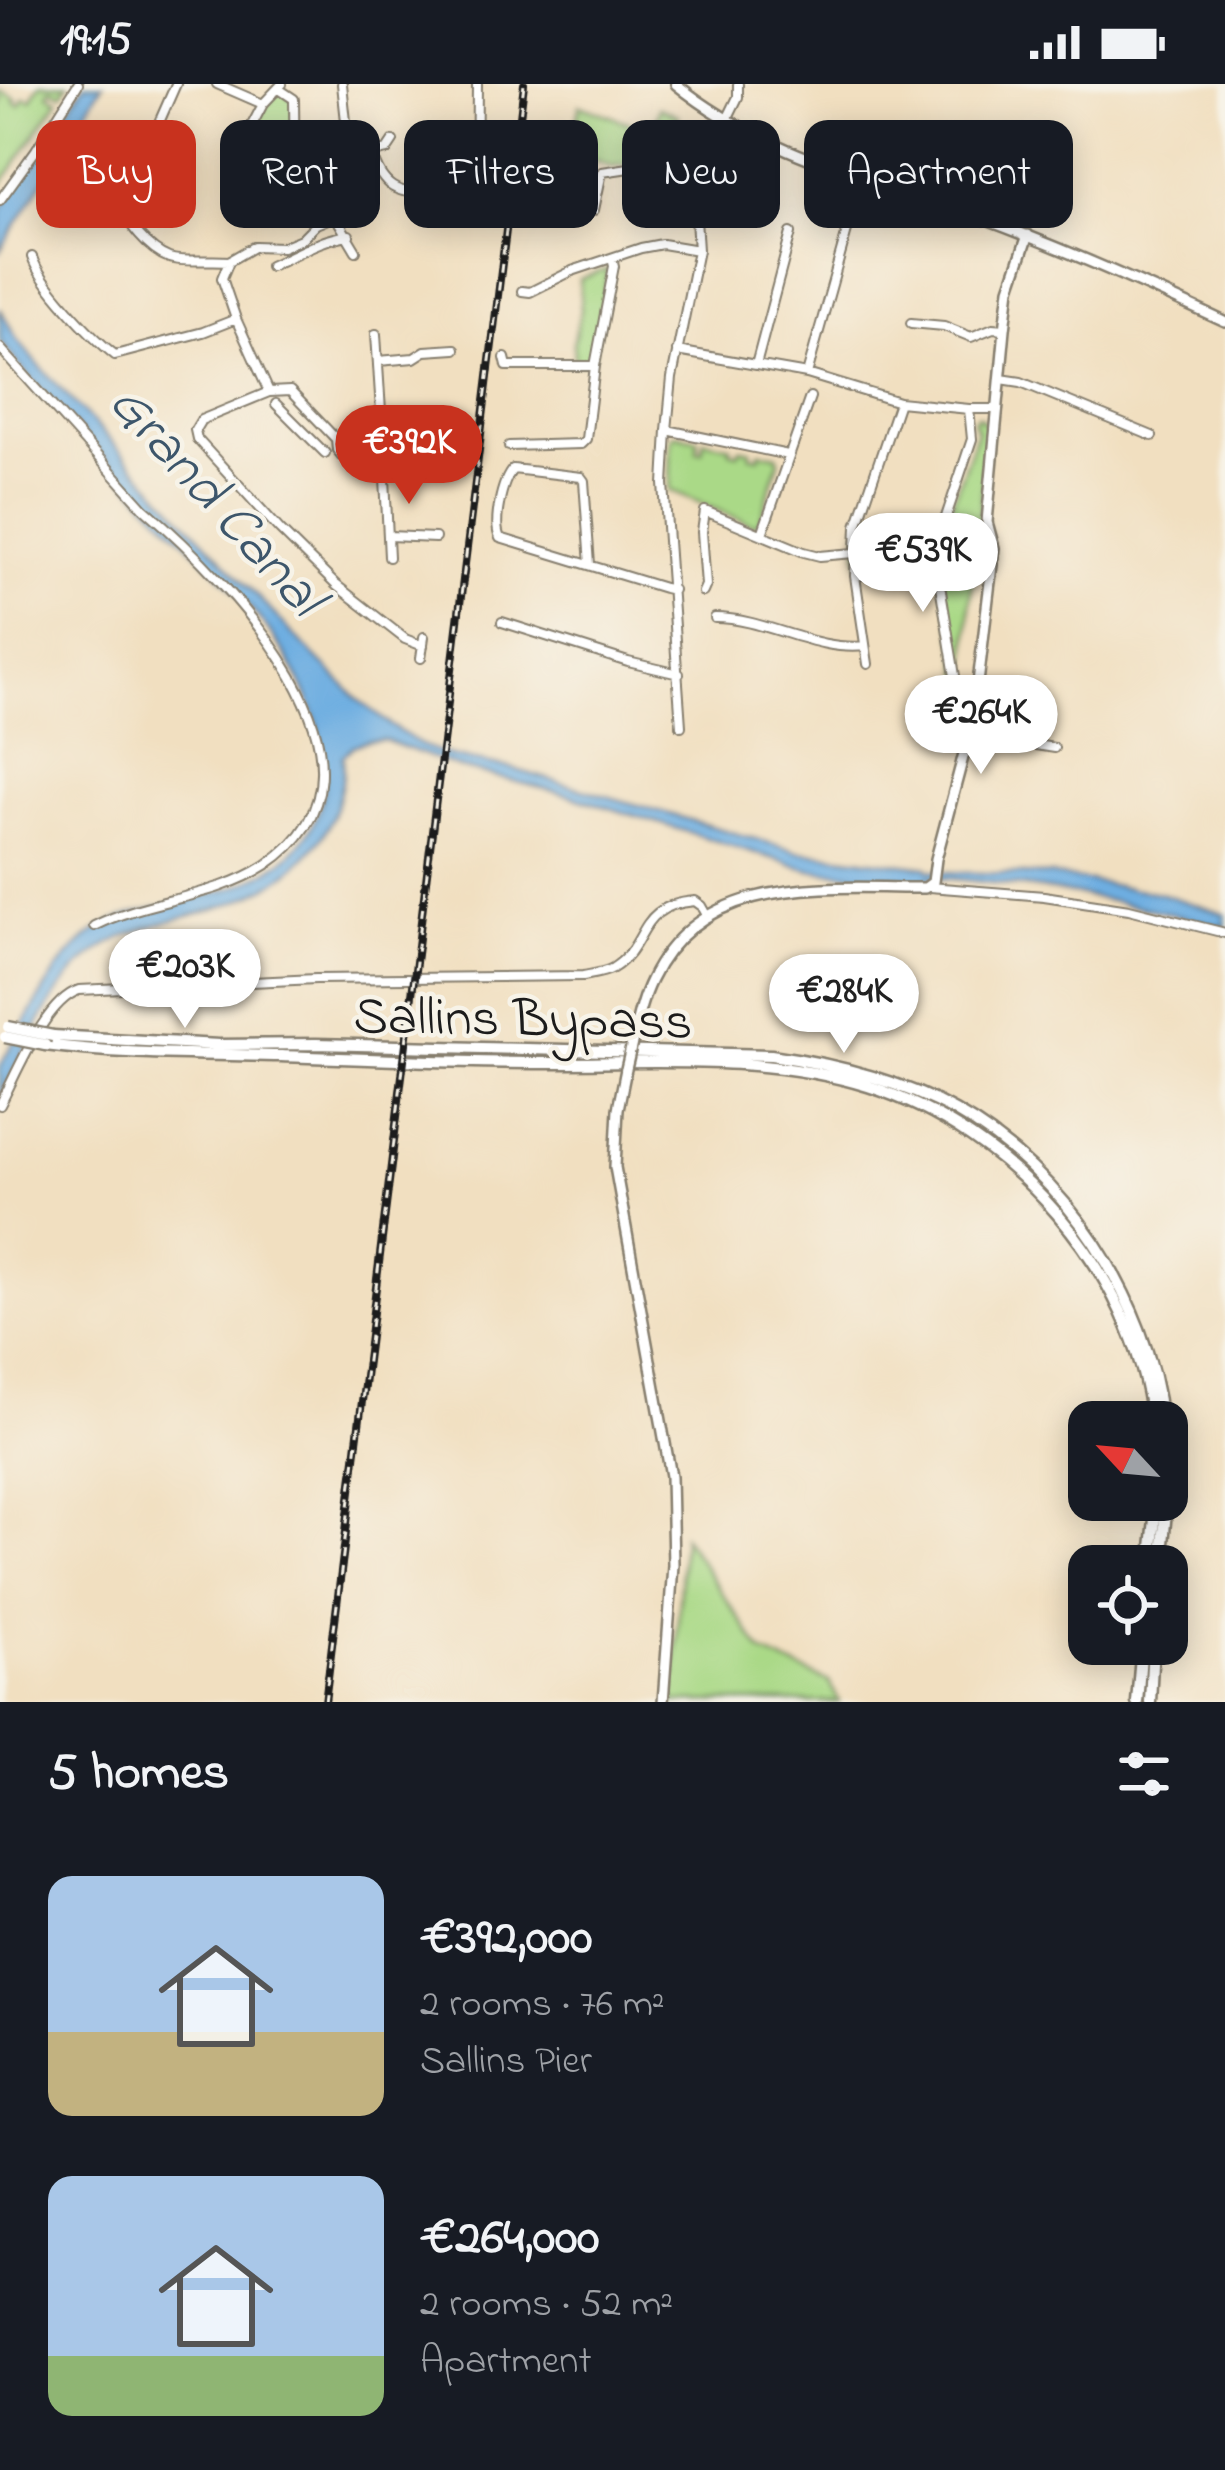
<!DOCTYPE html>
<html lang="en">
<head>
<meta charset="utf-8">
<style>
	:root { --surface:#171b24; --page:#242831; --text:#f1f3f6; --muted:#9ea1a6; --accent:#c8321e }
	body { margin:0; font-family:"Indie Flower",sans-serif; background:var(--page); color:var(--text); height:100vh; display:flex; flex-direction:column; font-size:45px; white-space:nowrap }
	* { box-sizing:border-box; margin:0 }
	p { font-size:39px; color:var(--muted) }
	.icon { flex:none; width:66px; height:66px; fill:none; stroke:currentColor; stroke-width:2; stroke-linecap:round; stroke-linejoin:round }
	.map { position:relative; height:1618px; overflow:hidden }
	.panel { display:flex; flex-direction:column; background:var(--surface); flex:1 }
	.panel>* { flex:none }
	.top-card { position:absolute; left:36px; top:36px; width:1155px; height:108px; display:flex; gap:24px }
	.needle { width:78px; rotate:296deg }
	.fabs { position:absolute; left:1068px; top:1317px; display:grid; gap:24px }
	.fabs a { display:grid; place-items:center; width:120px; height:120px; border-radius:24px; background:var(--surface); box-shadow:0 6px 30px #0003; font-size:60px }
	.price { position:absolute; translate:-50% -102px; padding:0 27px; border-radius:42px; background:#fff; color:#222; font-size:39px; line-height:78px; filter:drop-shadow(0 3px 6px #0008) }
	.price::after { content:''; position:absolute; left:50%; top:72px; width:36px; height:27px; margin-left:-18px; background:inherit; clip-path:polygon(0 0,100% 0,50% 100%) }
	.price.on { background:var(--accent); color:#fff }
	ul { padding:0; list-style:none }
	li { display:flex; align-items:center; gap:36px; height:300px; padding:0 48px }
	li span { display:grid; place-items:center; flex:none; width:336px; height:240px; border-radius:24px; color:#555 }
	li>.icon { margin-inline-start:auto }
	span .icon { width:144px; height:144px; fill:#fffc; stroke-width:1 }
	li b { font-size:51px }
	h2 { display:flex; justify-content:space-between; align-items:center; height:144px; padding:0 48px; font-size:51px }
	.chip { padding:0 42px; border-radius:24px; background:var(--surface); box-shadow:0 6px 30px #0003; font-size:42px; line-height:108px }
	.chip.on { background:var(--accent); color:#fff }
	.status { display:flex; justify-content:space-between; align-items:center; height:84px; padding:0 60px; background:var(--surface); direction:ltr }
	.status svg { height:33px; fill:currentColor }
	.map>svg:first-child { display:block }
</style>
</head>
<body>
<div class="status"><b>19:15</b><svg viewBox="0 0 49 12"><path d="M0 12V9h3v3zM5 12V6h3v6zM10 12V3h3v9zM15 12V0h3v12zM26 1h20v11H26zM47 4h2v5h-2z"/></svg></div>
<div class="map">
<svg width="1225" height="1618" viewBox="0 0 1225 1618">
	<rect width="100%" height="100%" fill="#f7f3e8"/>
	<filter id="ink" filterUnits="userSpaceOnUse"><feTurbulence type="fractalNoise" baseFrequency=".00833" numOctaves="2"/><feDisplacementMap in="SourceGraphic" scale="24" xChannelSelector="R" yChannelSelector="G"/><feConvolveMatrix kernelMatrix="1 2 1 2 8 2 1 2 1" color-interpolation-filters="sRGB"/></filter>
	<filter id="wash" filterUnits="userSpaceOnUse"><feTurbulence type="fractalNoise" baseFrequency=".004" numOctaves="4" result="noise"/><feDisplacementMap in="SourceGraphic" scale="48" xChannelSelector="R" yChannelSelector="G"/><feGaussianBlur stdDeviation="2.7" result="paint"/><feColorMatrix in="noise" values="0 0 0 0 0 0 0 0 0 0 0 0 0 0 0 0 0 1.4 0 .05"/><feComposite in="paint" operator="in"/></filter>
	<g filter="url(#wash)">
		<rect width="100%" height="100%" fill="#f1dfc0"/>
		<path fill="#aad987" stroke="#637a52" stroke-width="3" d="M40 0H68L62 10 51 5 48 10 58 16 0 103V21L3 15 0 13V7L17 15 15 19 20 21 25 13 31 16Z
			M281 5 294 17 293 99 241 77 263 23Z
			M580 21 653 48 660 23 679 32 657 72 662 76 612 82 568 67Z
			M608 185 593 274 588 279H575L573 260 581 226 580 195Z
			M978 332 989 341 970 520 965 610 947 518 937 480 929 476 864 485C854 471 858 444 865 426L926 445 923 455 925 459 933 462 938 459 977 347 973 336Z
			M675 350 698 355 697 367H702L704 356 731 362 730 367 738 369 740 364 751 366 750 371 759 373 760 368 777 371 779 377 760 437 753 441 670 406 671 353Z
			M683 1452 762 1568 829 1598 839 1618H673Z"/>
		<path fill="#6eaee1" stroke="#45657e" stroke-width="3" d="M85 0H103L0 167V126Z
			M0 224 15 252 35 277 291 548 359 616 390 641 421 661 450 672 510 684 797 767 927 783 929 786 945 788 1050 791 1159 809 1225 830V843C1128 818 1029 800 929 793L926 797 810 786 565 710 460 684 384 656 368 657 353 662 343 672C345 691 341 708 335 726 326 752 312 767 292 785 230 838 159 826 98 867 53 898 26 966 0 1013 0 1005 0 994 0 985 3 972 15 957 21 946 45 904 68 857 114 837 159 818 210 816 253 795 356 744 332 640 279 561 244 509 193 466 149 421 105 376 62 328 19 281L0 257Z"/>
	</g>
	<g filter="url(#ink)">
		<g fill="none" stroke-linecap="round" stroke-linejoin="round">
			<defs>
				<path id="minor" d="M217 0 263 20 282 0
					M263 20 251 43 240 79 295 101 294 15 279 5
					M136 64 146 68 176 0
					M372 70C382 104 397 110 431 110
					M351 74 387 66 393 57
					M697 96 717 100 730 107
					M476 108 477 0
					M72 113 115 117C128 137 145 165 169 174 183 179 212 175 229 177
					M0 116 36 66 78 0
					M854 124 885 132
					M594 126 602 88 670 78 700 86
					M335 132 356 167
					M32 173C40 199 93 254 115 271L203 248 236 235
					M229 177 222 194 236 235 269 308 201 336 195 346 197 355 280 446 336 501 405 555 423 562
					M229 177 255 162 282 163 301 155 316 140 335 132 345 120 353 103 342 0
					M270 182C297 170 320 155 349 151
					M522 207 530 208 572 187 641 164 662 160 698 166
					M911 239 944 242 971 253 993 244 1005 245
					M0 264 144 424C228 496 413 683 266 781 214 815 149 814 94 842
					M677 267 807 290 899 318 969 325H998
					M505 274 507 282H595
					M378 277 414 274 425 267 455 265
					M756 281 791 149
					M807 290 857 111
					M1001 295 1021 298 1152 352
					M269 308 290 307 336 355 337 366 342 372 384 374 376 250
					M276 320 325 369
					M667 346 788 371
					M509 362 581 360 586 355 595 282 614 182 612 174
					M383 364 432 361
					M384 374 389 473
					M762 450 810 313
					M389 452 435 454
					M934 454 943 442 972 355 969 325
					M590 481 584 397 581 393 513 385C501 398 493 440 500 454L664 504 673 506
					M855 492 920 482 934 484 938 489 958 610 957 621
					M703 508 706 501 702 448 705 427 804 468 820 472 854 469
					M715 534C765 534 815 568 865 562
					M502 538 628 578 679 590
					M421 574 424 553
					M868 580 855 492 857 442 899 318
					M681 642 664 400 667 346 672 294 698 166 694 103 738 13V0
					M966 662 1011 657 1054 664
					M929 803 1044 812 1129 825 1225 849
					M0 1021C17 989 45 917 79 906L316 895 583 892C593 890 604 889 613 884 651 860 634 822 695 817L702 822 707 831"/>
				<path id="tertiary" d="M676 0C763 71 874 96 978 133 1063 164 1144 200 1225 238
					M632 959C637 938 641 916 651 896 702 789 826 804 925 804L933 798 936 775 966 662 978 599 994 464 987 438 1005 245 1010 204 1028 151
					M626 985 618 1025 615 1083 671 1392 673 1481 663 1618"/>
				<path id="secondary" d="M53 952 219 961 316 960 771 971C834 980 899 996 955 1027 1065 1089 1148 1213 1162 1338
					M45 961C123 971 202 970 281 972 368 975 456 979 544 979 651 979 765 970 868 1002 1011 1047 1136 1187 1152 1338
					M1167 1403V1406
					M1150 1482 1157 1416
					M1161 1482 1167 1416
					M1137 1618 1142 1560
					M1150 1618 1153 1560"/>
			</defs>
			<use href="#minor" stroke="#867e6e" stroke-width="12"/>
			<use href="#tertiary" stroke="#867e6e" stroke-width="14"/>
			<use href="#secondary" stroke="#867e6e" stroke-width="15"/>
			<use href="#minor" stroke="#fff" stroke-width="8"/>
			<use href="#tertiary" stroke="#fff" stroke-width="9"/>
			<use href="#secondary" stroke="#fff" stroke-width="10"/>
			<defs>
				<path id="rail" d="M325 1618 524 0"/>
			</defs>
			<use href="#rail" stroke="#1c1c1c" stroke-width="8"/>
			<use href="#rail" stroke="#f7f3e8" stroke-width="3" stroke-dasharray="9" stroke-linecap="butt"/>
			<defs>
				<path id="tertiary-bridge" d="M626 985 632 959"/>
				<path id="secondary-bridge" d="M8 943 53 952
					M5 953 45 961"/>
			</defs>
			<use href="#tertiary-bridge" stroke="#867e6e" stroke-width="14" stroke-linecap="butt"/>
			<use href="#secondary-bridge" stroke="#867e6e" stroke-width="15" stroke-linecap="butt"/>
			<use href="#tertiary-bridge" stroke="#fff" stroke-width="9"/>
			<use href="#secondary-bridge" stroke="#fff" stroke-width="10"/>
		</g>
	</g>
	<g text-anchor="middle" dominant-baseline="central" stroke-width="9" stroke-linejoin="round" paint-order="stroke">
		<g font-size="54" fill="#1c1c1c" stroke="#f7f3e8">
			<text transform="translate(523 938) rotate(1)">Sallins Bypass</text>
		</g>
		<g font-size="57" font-style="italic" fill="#3d566b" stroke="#f7f3e8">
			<text transform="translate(214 418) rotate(48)">Grand Canal</text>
		</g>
	</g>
</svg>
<div class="fabs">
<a><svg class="needle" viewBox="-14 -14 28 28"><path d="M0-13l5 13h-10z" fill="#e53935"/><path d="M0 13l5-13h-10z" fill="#9ea1a6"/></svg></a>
<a><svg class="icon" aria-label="locate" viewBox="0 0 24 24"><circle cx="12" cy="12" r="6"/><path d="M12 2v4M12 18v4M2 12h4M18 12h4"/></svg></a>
</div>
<b class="price on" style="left:409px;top:423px">€392K</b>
<b class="price" style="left:923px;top:531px">€539K</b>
<b class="price" style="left:981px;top:693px">€264K</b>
<b class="price" style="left:185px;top:947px">€203K</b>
<b class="price" style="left:844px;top:972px">€284K</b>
<div class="top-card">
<a class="chip on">Buy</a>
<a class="chip">Rent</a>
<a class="chip">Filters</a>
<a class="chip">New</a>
<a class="chip">Apartment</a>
</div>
</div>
<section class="panel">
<h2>5 homes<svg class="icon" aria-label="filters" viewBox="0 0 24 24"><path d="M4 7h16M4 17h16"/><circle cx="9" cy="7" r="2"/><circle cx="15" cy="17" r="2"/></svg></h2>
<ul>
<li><span style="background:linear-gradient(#a9c7e8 65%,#c2b280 0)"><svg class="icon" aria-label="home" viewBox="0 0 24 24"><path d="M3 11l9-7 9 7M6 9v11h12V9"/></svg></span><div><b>€392,000</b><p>2 rooms · 76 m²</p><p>Sallins Pier</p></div></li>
<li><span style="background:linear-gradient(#a9c7e8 75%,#8fb573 0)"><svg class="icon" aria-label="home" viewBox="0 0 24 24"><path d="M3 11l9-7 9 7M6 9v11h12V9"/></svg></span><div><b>€264,000</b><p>2 rooms · 52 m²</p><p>Apartment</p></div></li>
</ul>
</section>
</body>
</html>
